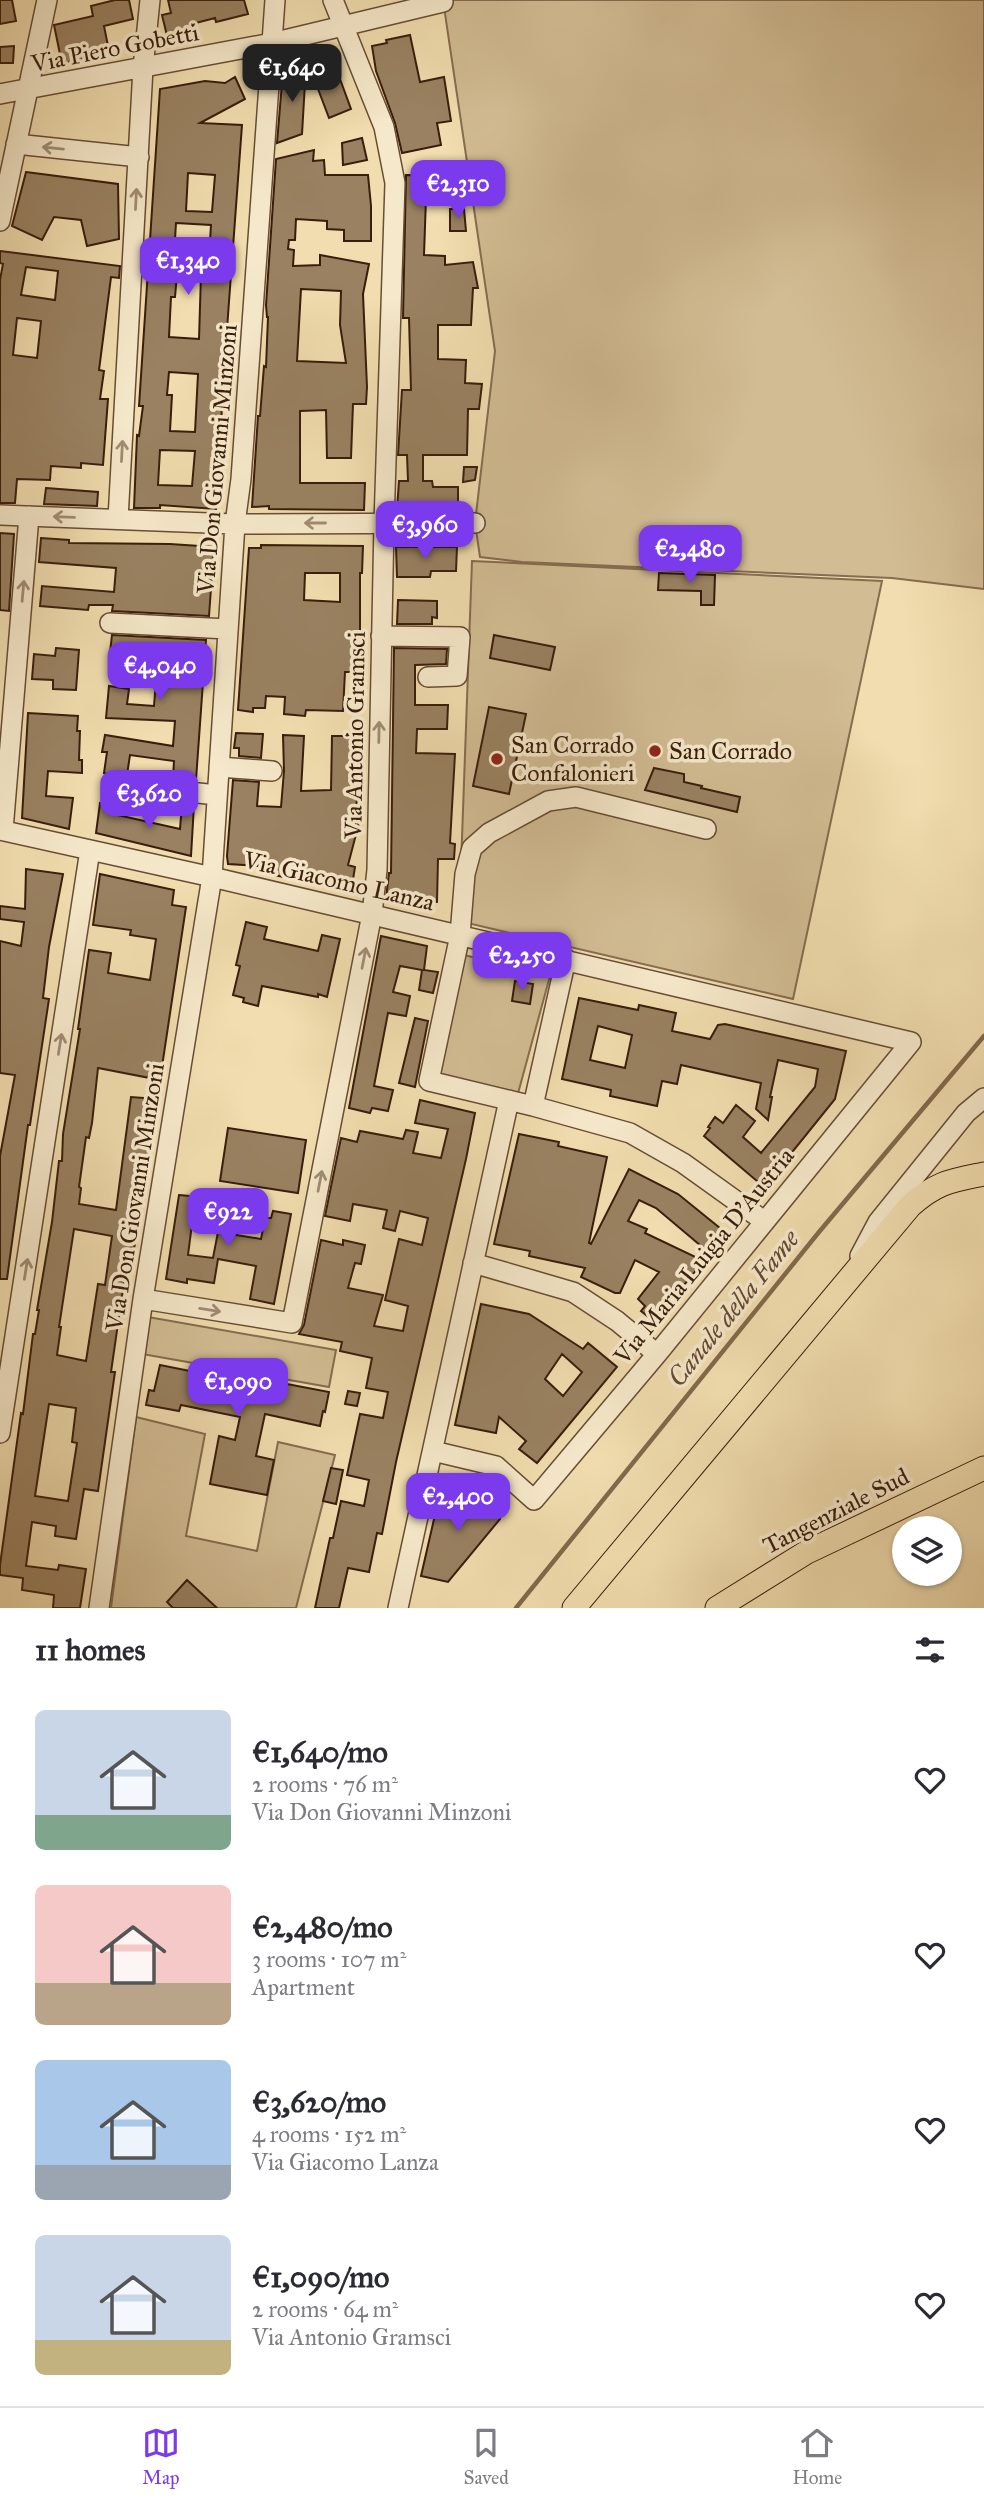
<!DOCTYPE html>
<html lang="en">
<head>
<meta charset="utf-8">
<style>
	:root { --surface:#fff; --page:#f2f2f3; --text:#2b2b33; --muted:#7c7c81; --line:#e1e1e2; --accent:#7c3aed }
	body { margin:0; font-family:"IM FELL Great Primer",serif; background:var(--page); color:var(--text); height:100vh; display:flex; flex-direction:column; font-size:26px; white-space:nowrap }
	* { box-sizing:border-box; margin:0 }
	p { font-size:23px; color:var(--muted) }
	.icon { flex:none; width:38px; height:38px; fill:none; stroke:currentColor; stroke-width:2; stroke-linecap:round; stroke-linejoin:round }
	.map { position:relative; height:1608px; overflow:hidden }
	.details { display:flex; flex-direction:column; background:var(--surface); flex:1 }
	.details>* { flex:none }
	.tools { position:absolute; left:892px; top:1516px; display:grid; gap:14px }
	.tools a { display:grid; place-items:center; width:70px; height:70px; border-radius:50%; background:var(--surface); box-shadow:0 2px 5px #0004; font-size:35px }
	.price { position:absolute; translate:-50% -60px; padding:0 16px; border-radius:14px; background:var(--accent); color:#fff; font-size:23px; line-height:46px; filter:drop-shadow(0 2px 4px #0008) }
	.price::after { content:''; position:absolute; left:50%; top:42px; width:21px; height:16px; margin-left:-10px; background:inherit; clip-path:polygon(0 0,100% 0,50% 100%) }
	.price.active { background:#222; color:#fff }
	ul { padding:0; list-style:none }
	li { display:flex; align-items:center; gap:21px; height:175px; padding:0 35px }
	li span { display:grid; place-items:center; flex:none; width:196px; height:140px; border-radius:10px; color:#555 }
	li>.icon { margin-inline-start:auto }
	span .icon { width:84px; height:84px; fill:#fffc; stroke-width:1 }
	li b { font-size:30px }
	h2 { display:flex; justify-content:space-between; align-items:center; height:84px; padding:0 35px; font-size:30px }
	.tabs { display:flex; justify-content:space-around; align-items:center; height:98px; border-top:2px solid var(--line); background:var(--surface); font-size:19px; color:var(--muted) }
	.tabs a { display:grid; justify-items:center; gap:4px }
	.tabs .active { color:var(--accent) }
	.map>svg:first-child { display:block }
</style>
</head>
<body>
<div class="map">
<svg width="984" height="1608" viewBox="0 0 984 1608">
	<rect width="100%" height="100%" fill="#f1ddaf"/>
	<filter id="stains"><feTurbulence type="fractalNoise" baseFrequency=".00286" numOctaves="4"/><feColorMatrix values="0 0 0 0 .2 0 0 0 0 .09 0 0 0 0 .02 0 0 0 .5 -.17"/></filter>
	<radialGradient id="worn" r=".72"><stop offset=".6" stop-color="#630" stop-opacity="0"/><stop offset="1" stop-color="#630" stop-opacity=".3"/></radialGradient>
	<path fill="#d2bc93" stroke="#866c50" stroke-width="2" d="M443 0H984V589L892 578 522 562 480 557 475 523 495 351Z
		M472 561 882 581 793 999 459 921Z
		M460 954 550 976 517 1097 435 1078Z
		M148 1317 336 1350 329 1387 142 1354Z
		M136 1417 205 1434 186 1536 257 1551 278 1442 335 1455 296 1608H111Z"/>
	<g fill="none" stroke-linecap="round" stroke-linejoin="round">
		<path stroke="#82694d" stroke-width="4.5" d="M516 1608 819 1232 984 1036"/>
	</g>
	<path fill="#998161" stroke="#391d0c" stroke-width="2" fill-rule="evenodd" d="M0 0H12L16 21 0 24Z
		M115 0H129L133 19 104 26 108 46 82 52 84 59 62 64 54 25 93 16 91 6Z
		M168 0H244L248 14 216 22 215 18 192 24 194 34 168 40 162 15 171 13Z
		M410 35 420 82 444 77 451 121 437 123 441 145 402 153 395 123 376 71 372 46 387 43 386 40Z
		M14 46 13 63H0V47Z
		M333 60 351 109 329 118 309 65Z
		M306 66 302 134 277 143 283 71Z
		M235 77 245 99 200 123 242 125 225 356 216 509 160 505V508H134L137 435 139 436 143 406H139L160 89 205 81 225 83ZM188 173 215 175 212 212 186 211ZM176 223 211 225 209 257 174 255ZM201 274 199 339 169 337 171 297H175L177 275ZM169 372 198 374 195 432 170 431 172 395H167ZM160 450 195 451 192 486 158 485Z
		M362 138 367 160 343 165 342 143Z
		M314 150 313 161 324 160 325 175H368L371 206V241H344V230L327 229V221L296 219 295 240H289L288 249 294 250 293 266 320 265V255L369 264 363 294 367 387 366 404H353L351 458H327L326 410 300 411V483H365L364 510 269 509V506L252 507 258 416H260L264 366 266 367 268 317H267L266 305 276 159ZM301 289 341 291 340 325 346 363 297 361Z
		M26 172 118 184 119 239 87 246 81 220 54 217 42 240 12 226Z
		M406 175 445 176V198H426L424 255 445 256V265L473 262 478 288H473L471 325H438V359L466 360 465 383 482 384 479 409H468L467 455H423V481H432L433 487H458V511L397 510 399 481H408L407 455H398L402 390H411L409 318H403Z
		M450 209H464L466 231H450Z
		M0 251 120 266 119 278 111 277 99 370 104 371 100 399H108L103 465 81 463V468L51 466 50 480 17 479 15 503H0V280L3 264 0 263ZM26 267 58 271 55 300 21 295ZM17 318 41 321 37 358 13 355Z
		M464 467H477L475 480 463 482Z
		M46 488 98 492 97 506 44 504Z
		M0 533 14 534 9 611 0 610Z
		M41 538 69 540V543L170 544 214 547 209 616 112 611 113 605H89L88 610 40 606 42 586 114 592 116 568 39 562Z
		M261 545 363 546 362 573H360V633H357L355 672H345L343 711 306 710 305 716 284 714 285 697 266 696 265 708H253V712L238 710 249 548H261ZM305 573H340V602L304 600Z
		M396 547H457L456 571H431L430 577H397Z
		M659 573 715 575 714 605H701V591L658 590Z
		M398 600 437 601V618L432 617V624H397Z
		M112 635 206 640 196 780 173 778 174 761 130 755 127 775 104 773 107 752H102L105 735 173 746 175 721 106 718 109 686 129 689 127 704 154 706 156 681 157 664 109 661Z
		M494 635 555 647 550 670 490 658Z
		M56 648 79 650 76 690 53 689V680L32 679 34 654 55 656Z
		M394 648 447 649 446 664 415 665V705H448L447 729H417L416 753 455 754 450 843 455 844 454 859H438L437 902 386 898 389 873H391Z
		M489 707 526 714 509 794 473 786Z
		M28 713 78 716 77 731H80L79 760H82V773L48 771 46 796 73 798 69 829 22 818Z
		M236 733 263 734 261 758 239 756V748H234Z
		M283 735 304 736 301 791 331 790 332 736H356L354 793H357L356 823H359L348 865 355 867 351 892 274 875 275 867 228 864 227 856 233 780 259 782 257 806 281 807 284 771Z
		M654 768 684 774V782L702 786 701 788 740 797 737 812 645 790Z
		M100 803 115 807 113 814 180 829 182 804 194 805 191 856 96 833Z
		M26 869 63 874 49 947 43 998 49 999 30 1125H28L7 1279H0V1156L15 1075 0 1073V941L21 946 24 922 0 919V906L25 909Z
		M100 874 174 890 172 905 186 907 160 1080 98 1068 92 1123 89 1138 86 1137 79 1187 81 1188 79 1204 116 1210 131 1097 157 1099 131 1269 126 1268 111 1372H115L98 1491 84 1489 76 1539 55 1536 56 1526 32 1522 26 1566 58 1570 59 1565 86 1569 80 1608H53L54 1595 22 1590 23 1578 0 1575V1565L21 1413 23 1414 33 1334H35L39 1310H37L52 1222 59 1161H62L63 1134 80 1029H78L89 950 111 953 108 973 150 980 156 939 130 935 131 930 93 925ZM74 1229 112 1236 105 1285 98 1284 86 1361 57 1355 61 1327H59ZM49 1404 76 1408 72 1442 77 1443 68 1501 35 1496Z
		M246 922 267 927 264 939 318 951 322 935 340 939 327 997 318 994V997L262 986 258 1006 243 1002 244 998 233 995 240 966 236 965Z
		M381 936 427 946 424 970 438 972 433 993 419 990 422 970 400 966 393 992 410 996 406 1016 388 1013 374 1086 393 1090 388 1111 372 1108 370 1113 349 1108Z
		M515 981 533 984 530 1004 512 1001Z
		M579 998 638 1010 639 1005 676 1013 672 1031 710 1039 718 1025 725 1024 846 1051 835 1099 764 1187 704 1136 710 1128 708 1127 715 1117 723 1123 736 1105 755 1121 743 1137 761 1153 815 1087 818 1069 778 1060 770 1097H772L768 1120 756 1109 761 1083 681 1065 677 1084 662 1081 657 1106 610 1096 611 1090 562 1079ZM598 1026 632 1035 625 1068 590 1060Z
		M415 1018 428 1021 415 1087 399 1083Z
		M420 1100 475 1113 466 1159 396 1462 382 1534 377 1533 369 1572 348 1568 339 1608H315L330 1538H333L341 1501 364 1506 369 1480 347 1475 360 1414 383 1418 388 1392 366 1388 372 1358 340 1351 342 1342 299 1334 304 1325 321 1240 343 1245V1240L365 1245 361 1264 355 1263 348 1288 383 1295 374 1326 403 1331 408 1306 385 1300 399 1239 422 1245 428 1218 400 1211 395 1231 383 1228 387 1210 353 1204 350 1221 325 1216 341 1138 357 1142 360 1131 403 1139 406 1130 418 1132 413 1153 441 1158 448 1129 415 1123Z
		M228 1128 306 1140 298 1193 220 1181Z
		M519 1134 559 1142 558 1146 607 1157 589 1243 591 1244 629 1169 678 1194 726 1233 712 1251H707L656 1208 639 1200 628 1221 647 1229 645 1233 704 1261 654 1321 641 1311 645 1306 638 1299 659 1272 635 1260 620 1293H615L581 1277 585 1268 529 1256 530 1251 494 1244Z
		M179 1195 200 1197V1201L226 1205 222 1229 192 1224 188 1255 213 1258 218 1232 261 1239 265 1218H271L273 1211 291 1214 274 1304 250 1299 256 1266 218 1259 214 1283 187 1279V1283L166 1279Z
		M481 1304 529 1314 583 1349 588 1343 617 1367 537 1463 519 1449 526 1441 499 1417 496 1433 455 1425ZM562 1354 582 1372 563 1396 545 1379Z
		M160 1365 270 1387 271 1381 329 1392 325 1412 323 1411 320 1426 265 1414 256 1456 274 1460 267 1495 210 1484 219 1436 235 1440 240 1417 181 1405 179 1411 146 1405 149 1390 154 1391Z
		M348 1391 360 1393 357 1406 345 1404Z
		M331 1468 343 1470 336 1504 323 1501Z
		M449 1489 467 1491V1495L483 1499V1502L504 1503 500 1519 448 1582 421 1576 437 1506 445 1507Z
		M187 1580 217 1608H173L167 1602Z"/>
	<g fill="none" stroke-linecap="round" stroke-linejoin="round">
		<defs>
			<path id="minor" d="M0 94 272 43 443 2
				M16 144 139 157
				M0 221 47 0
				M0 515 235 524 475 523
				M118 519 143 68 150 0
				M110 623 228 629
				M381 636 460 637 457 676 428 677
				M219 767 272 771
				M132 786 217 795
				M706 829 576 797 548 801 489 833 472 848 465 874 460 935 429 1081 533 1106 630 1133 683 1163 764 1221
				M0 830 212 877 911 1042 657 1354 534 1500 496 1466 433 1451
				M3 830 29 516
				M533 1106 566 959
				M860 1256 878 1222 966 1113 984 1098
				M473 1263 573 1292 617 1321 657 1354
				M143 1299 292 1323 372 914 377 870 384 523 395 183 384 127 333 0
				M0 1433 90 850
				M99 1608 143 1299 212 877 235 524 241 479 275 0
				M398 1608 509 1100"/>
			<path id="major" d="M574 1608 910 1206C937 1182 950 1181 984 1174
				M717 1608 807 1552 984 1468"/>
		</defs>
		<use href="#minor" stroke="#674d35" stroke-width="22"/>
		<use href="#major" stroke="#391d0c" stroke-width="25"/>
		<use href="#minor" stroke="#f6e9cb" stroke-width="19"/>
		<use href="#major" stroke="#f1ddaf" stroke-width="23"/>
	</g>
	<defs><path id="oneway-shaft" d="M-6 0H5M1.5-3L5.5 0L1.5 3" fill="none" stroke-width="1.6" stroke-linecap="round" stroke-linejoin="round" transform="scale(1.75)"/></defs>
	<g stroke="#a18d75">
		<use href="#oneway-shaft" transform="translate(53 148) rotate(-174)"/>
		<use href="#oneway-shaft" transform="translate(136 199) rotate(-87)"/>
		<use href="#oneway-shaft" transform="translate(122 451) rotate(-87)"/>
		<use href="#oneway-shaft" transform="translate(64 517) rotate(-178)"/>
		<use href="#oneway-shaft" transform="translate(315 523) rotate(180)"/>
		<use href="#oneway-shaft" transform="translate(23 591) rotate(-85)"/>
		<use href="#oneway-shaft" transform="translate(379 732) rotate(-89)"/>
		<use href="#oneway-shaft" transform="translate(364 958) rotate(-79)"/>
		<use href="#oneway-shaft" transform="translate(60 1044) rotate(-81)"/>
		<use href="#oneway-shaft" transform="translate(320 1181) rotate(-79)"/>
		<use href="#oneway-shaft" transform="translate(26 1269) rotate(-81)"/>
		<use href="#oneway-shaft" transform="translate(210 1310) rotate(9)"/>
	</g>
	<g fill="#8f2418" stroke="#f6e9cb" stroke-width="2.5">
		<circle cx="655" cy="751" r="7"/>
		<circle cx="497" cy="759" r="7"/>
	</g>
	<g text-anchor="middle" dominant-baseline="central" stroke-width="7" stroke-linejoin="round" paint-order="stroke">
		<g font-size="24" fill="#391d0c" stroke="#f6e9cb">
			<text transform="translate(115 48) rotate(-11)">Via Piero Gobetti</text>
			<text transform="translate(217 459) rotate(-85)">Via Don Giovanni Minzoni</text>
			<text transform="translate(355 735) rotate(-89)">Via Antonio Gramsci</text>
			<text transform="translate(339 881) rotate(13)">Via Giacomo Lanza</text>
			<text transform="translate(135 1197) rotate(-81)">Via Don Giovanni Minzoni</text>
			<text transform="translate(704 1256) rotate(-51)">Via Maria Luigia D'Austria</text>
			<text transform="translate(836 1511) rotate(-27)">Tangenziale Sud</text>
		</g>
		<g font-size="24" fill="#391d0c" stroke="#f6e9cb" text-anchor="start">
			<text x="511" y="745">San Corrado<tspan x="511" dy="28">Confalonieri</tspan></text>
			<text x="669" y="751">San Corrado</text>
		</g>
		<g font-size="26" font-style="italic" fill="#634932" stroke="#f6e9cb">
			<text transform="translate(733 1308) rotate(-51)">Canale della Fame</text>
		</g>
	</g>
	<rect width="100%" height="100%" filter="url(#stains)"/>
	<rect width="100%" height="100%" fill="url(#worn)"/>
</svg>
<div class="tools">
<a><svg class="icon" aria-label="layers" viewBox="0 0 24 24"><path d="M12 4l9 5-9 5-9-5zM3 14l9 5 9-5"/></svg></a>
</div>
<b class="price active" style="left:292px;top:104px">€1,640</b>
<b class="price" style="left:458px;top:220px">€2,310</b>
<b class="price" style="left:188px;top:297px">€1,340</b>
<b class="price" style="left:425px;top:561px">€3,960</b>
<b class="price" style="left:690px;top:585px">€2,480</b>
<b class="price" style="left:160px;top:702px">€4,040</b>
<b class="price" style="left:149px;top:830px">€3,620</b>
<b class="price" style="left:522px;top:992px">€2,250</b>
<b class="price" style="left:228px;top:1248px">€922</b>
<b class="price" style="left:238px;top:1418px">€1,090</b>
<b class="price" style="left:458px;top:1533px">€2,400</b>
</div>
<section class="details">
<h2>11 homes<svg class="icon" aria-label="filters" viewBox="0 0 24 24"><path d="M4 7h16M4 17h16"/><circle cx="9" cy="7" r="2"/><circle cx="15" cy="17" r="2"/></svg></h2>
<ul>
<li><span style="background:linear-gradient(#c9d6e8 75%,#7fa58c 0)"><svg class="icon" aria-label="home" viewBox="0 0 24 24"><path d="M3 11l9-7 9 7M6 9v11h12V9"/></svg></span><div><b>€1,640/mo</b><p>2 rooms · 76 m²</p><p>Via Don Giovanni Minzoni</p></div><svg class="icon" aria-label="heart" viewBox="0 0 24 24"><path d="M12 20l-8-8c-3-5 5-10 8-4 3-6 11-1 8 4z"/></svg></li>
<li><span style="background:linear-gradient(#f6c9c9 70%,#b9a48a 0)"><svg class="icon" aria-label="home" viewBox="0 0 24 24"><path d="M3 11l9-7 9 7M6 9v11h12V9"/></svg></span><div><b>€2,480/mo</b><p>3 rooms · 107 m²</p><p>Apartment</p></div><svg class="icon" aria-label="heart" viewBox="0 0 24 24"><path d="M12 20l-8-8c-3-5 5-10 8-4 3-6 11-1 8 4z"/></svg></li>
<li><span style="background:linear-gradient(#a9c7e8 75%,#9aa5b1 0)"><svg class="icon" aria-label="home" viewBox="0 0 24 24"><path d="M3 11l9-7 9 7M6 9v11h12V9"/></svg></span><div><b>€3,620/mo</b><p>4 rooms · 152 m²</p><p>Via Giacomo Lanza</p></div><svg class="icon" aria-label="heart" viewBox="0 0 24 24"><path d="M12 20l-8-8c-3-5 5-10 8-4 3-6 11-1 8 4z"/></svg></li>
<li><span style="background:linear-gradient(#c9d6e8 75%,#c2b280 0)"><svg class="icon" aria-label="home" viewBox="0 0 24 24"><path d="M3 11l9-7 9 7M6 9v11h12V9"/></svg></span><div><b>€1,090/mo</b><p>2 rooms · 64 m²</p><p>Via Antonio Gramsci</p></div><svg class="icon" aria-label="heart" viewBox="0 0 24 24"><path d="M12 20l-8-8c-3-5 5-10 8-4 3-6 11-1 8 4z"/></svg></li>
</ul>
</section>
<nav class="tabs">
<a class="active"><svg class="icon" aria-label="map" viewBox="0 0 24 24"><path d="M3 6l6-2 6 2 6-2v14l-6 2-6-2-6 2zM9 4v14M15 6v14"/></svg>Map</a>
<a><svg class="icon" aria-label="saved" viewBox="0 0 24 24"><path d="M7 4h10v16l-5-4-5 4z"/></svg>Saved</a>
<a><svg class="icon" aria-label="home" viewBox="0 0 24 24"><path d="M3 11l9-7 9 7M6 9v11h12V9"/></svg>Home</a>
</nav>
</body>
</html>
